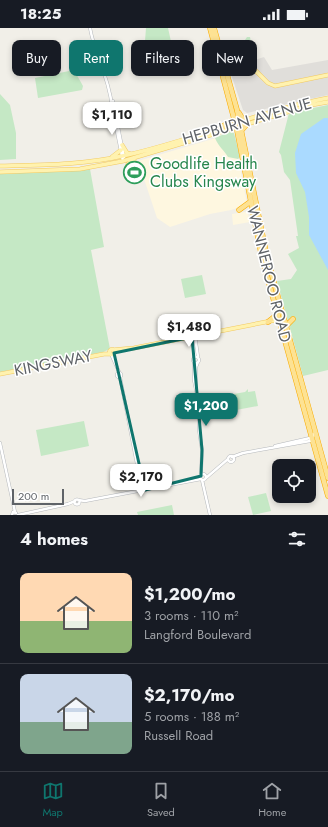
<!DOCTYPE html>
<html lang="en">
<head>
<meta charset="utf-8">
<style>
	:root { --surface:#171b24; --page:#20242c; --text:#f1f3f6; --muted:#9ea1a6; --line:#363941; --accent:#0f766e }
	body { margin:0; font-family:Jost,sans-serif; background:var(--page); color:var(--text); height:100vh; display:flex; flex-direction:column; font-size:15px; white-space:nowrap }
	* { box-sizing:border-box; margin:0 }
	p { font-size:13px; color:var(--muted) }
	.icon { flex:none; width:22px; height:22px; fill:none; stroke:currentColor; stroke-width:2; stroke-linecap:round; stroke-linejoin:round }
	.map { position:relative; height:487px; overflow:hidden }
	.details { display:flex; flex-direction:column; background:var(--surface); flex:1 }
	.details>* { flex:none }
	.guide { position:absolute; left:12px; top:12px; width:304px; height:36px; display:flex; gap:8px }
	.buttons { position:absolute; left:272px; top:431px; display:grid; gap:8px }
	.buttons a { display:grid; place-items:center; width:44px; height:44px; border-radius:8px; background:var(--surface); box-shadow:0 2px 6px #0003; font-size:20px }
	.scale { position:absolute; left:12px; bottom:10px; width:52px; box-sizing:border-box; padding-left:4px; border:2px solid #5f6368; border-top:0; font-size:11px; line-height:14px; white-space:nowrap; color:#5f6368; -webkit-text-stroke:3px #fff; paint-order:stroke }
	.price { position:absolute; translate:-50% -34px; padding:0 9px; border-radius:8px; background:#fff; color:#222; font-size:13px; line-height:26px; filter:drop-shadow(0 1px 2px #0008) }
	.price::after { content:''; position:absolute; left:50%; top:24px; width:12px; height:9px; margin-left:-6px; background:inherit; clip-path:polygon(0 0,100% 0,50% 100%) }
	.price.current { background:var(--accent); color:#fff }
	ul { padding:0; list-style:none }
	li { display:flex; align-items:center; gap:12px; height:100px; padding:0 20px }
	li+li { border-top:1px solid var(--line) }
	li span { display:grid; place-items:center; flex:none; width:112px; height:80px; border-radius:8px; color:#555 }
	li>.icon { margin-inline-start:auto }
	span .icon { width:48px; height:48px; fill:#fffc; stroke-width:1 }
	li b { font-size:17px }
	h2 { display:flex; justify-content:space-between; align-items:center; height:48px; padding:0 20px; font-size:17px }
	.pill { padding:0 14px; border-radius:8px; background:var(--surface); box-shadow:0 2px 6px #0003; font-size:14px; line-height:36px }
	.pill.current { background:var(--accent); color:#fff }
	.status { display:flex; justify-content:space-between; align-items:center; height:28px; padding:0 20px; background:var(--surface); direction:ltr }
	.status svg { height:11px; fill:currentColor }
	.tabs { display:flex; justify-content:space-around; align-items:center; height:56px; border-top:1px solid var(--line); background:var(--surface); font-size:11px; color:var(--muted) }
	.tabs a { display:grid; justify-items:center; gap:2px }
	.tabs .current { color:var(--accent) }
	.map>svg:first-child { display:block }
</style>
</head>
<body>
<div class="status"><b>18:25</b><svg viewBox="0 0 49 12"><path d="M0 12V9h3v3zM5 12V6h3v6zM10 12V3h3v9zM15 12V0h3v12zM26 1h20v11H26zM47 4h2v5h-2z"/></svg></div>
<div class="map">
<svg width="328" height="487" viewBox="0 0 328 487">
	<rect width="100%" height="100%" fill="#f1efe8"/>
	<path fill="#fef7e0" d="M233 105 247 175 246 177 231 182 210 186 170 199 157 190 138 133Z
		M245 184 248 185 250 194 233 197 232 186Z"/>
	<path fill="#e0deda" d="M264 29 272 42 328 32V67L247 85 243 82 229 40Z"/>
	<path fill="#c5e8c5" d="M146 0H168L172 18 162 23 144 26Z
		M247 9H250L254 30 226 35 223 24 239 21Z
		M74 42 83 58 82 62 38 70 35 50Z
		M0 66 10 77 16 105V131L0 132Z
		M328 77V342L303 348 277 253 291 251 297 242 288 226 299 220 296 208H298L290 152 284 144 281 127 279 124 289 85Z
		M229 104 234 105 240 129 238 131 228 129C224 122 218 118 215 110Z
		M90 141 104 219 91 222 110 321 103 324 0 344V146Z
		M202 247 206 266 185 270 181 251Z
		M248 361V364L255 363 258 378 220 385 217 369 245 364Z
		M84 393 89 418 41 428 36 402Z
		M266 465 271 483 253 487 248 469Z
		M172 477 174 487H138L137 484Z"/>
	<path fill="#aadaff" d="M324 90H328V242L309 207V189L305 164 296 145 295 125 301 106Z"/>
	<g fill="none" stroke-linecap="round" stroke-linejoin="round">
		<defs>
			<path id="minor" d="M90 0C95 28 110 52 112 80
				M113 73 114 80
				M111.5 82a2.5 2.5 0 1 1 5 0a2.5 2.5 0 1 1-5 0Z
				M113 84 123 133
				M115 84 124 129
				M195 308 198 329
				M192 309 195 329
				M111 326 120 346
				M193 332a3 3 0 1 1 6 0a3 3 0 1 1-6 0Z
				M194 334V352L199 377V402L202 422 201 447
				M117 347a2 2 0 1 1 4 0a2 2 0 1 1-4 0Z
				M120 349 137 436 141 441 145 462
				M196 358V339L198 334
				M0 415 15 484
				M275 418 310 410 312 411
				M228 431a3 3 0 1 1 6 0a3 3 0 1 1-6 0Z
				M232 429 243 425 310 413 315 405
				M200 449a3 3 0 1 1 6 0a3 3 0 1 1-6 0Z
				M206 450 228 431
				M202 452 210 487
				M74.5 474a2.5 2.5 0 1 1 5 0a2.5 2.5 0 1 1-5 0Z
				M78 472 85 473 201 451
				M12 487 13 484 16 485
				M18 487 68 476 75 473"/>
			<path id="major" d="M223 37 247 34 268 55 275 58 328 47
				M122 117 127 125 131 126
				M112 129 121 122
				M0 138C42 137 85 137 127 127 195 112 259 83 328 70
				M127 139 128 136 134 132
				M0 144 80 141 123 133 311 77 328 74
				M109.5 324a2.5 2.5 0 1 1 5 0a2.5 2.5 0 1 1-5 0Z
				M113 322 134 320 281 291
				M0 346 104 326H110"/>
			<path id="highway" d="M210 0 237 102 262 230 328 468
				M214 0 237 82 267 229 328 450
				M239 85 242 90 246 92
				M220 100 234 91
				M241 103 248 95
				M239 182 250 174
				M268 294 278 286
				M286 298 293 291"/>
		</defs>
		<use href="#minor" stroke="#b5b8bc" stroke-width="3.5"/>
		<use href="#major" stroke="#f2c960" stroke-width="4.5"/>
		<use href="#highway" stroke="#f9ab00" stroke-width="5.5"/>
		<use href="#minor" stroke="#fff" stroke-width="2.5"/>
		<use href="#major" stroke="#fff2af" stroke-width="3.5"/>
		<use href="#highway" stroke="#fde293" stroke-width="4.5"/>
	</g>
	<path fill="none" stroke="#0f766e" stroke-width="3" stroke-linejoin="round" d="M192 309 202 422 201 448 145 462 114 325Z"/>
	<defs>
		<symbol id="stadium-ring" viewBox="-11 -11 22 22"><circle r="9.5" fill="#fff" stroke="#2e9e5b" stroke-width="1.5"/><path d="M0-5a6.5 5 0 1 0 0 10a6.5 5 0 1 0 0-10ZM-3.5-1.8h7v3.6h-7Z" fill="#2e9e5b"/></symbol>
	</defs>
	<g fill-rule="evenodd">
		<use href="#stadium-ring" x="122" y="132" width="25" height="25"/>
	</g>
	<g text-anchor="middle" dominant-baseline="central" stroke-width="3" stroke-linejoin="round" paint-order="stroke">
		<g font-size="16" fill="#5f6368" stroke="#fff">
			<text transform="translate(247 93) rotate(-16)">HEPBURN AVENUE</text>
			<text transform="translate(269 246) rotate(76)">WANNEROO ROAD</text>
			<text transform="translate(53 335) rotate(-11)">KINGSWAY</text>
		</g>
		<g font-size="16" fill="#27864d" stroke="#fff" text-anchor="start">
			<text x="150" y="135">Goodlife Health<tspan x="150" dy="18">Clubs Kingsway</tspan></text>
		</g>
	</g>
</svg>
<div class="buttons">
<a><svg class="icon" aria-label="locate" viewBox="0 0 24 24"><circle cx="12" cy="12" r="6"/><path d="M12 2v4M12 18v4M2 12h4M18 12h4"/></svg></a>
</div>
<div class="scale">200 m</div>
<b class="price" style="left:112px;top:108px">$1,110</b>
<b class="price" style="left:189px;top:320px">$1,480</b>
<b class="price current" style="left:206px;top:399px">$1,200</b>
<b class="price" style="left:141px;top:470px">$2,170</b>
<div class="guide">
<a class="pill">Buy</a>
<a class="pill current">Rent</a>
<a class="pill">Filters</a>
<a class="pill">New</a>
</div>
</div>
<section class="details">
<h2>4 homes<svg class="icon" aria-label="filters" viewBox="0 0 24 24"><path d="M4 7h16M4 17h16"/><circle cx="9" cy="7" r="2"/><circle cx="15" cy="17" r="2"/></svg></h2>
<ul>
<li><span style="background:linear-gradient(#ffd9b3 60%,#8fb573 0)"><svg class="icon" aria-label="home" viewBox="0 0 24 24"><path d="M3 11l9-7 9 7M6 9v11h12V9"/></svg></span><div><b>$1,200/mo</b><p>3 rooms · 110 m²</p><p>Langford Boulevard</p></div></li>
<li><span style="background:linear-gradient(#c9d6e8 60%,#7fa58c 0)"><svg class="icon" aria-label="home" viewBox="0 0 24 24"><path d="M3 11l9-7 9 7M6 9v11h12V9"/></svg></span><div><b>$2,170/mo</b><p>5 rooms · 188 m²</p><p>Russell Road</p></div></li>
</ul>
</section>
<nav class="tabs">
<a class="current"><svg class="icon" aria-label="map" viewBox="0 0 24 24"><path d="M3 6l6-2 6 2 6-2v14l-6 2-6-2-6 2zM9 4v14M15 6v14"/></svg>Map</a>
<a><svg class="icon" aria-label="saved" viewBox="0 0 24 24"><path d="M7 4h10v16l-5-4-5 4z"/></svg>Saved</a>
<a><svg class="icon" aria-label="home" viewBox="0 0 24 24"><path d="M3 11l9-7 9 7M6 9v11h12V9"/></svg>Home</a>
</nav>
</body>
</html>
